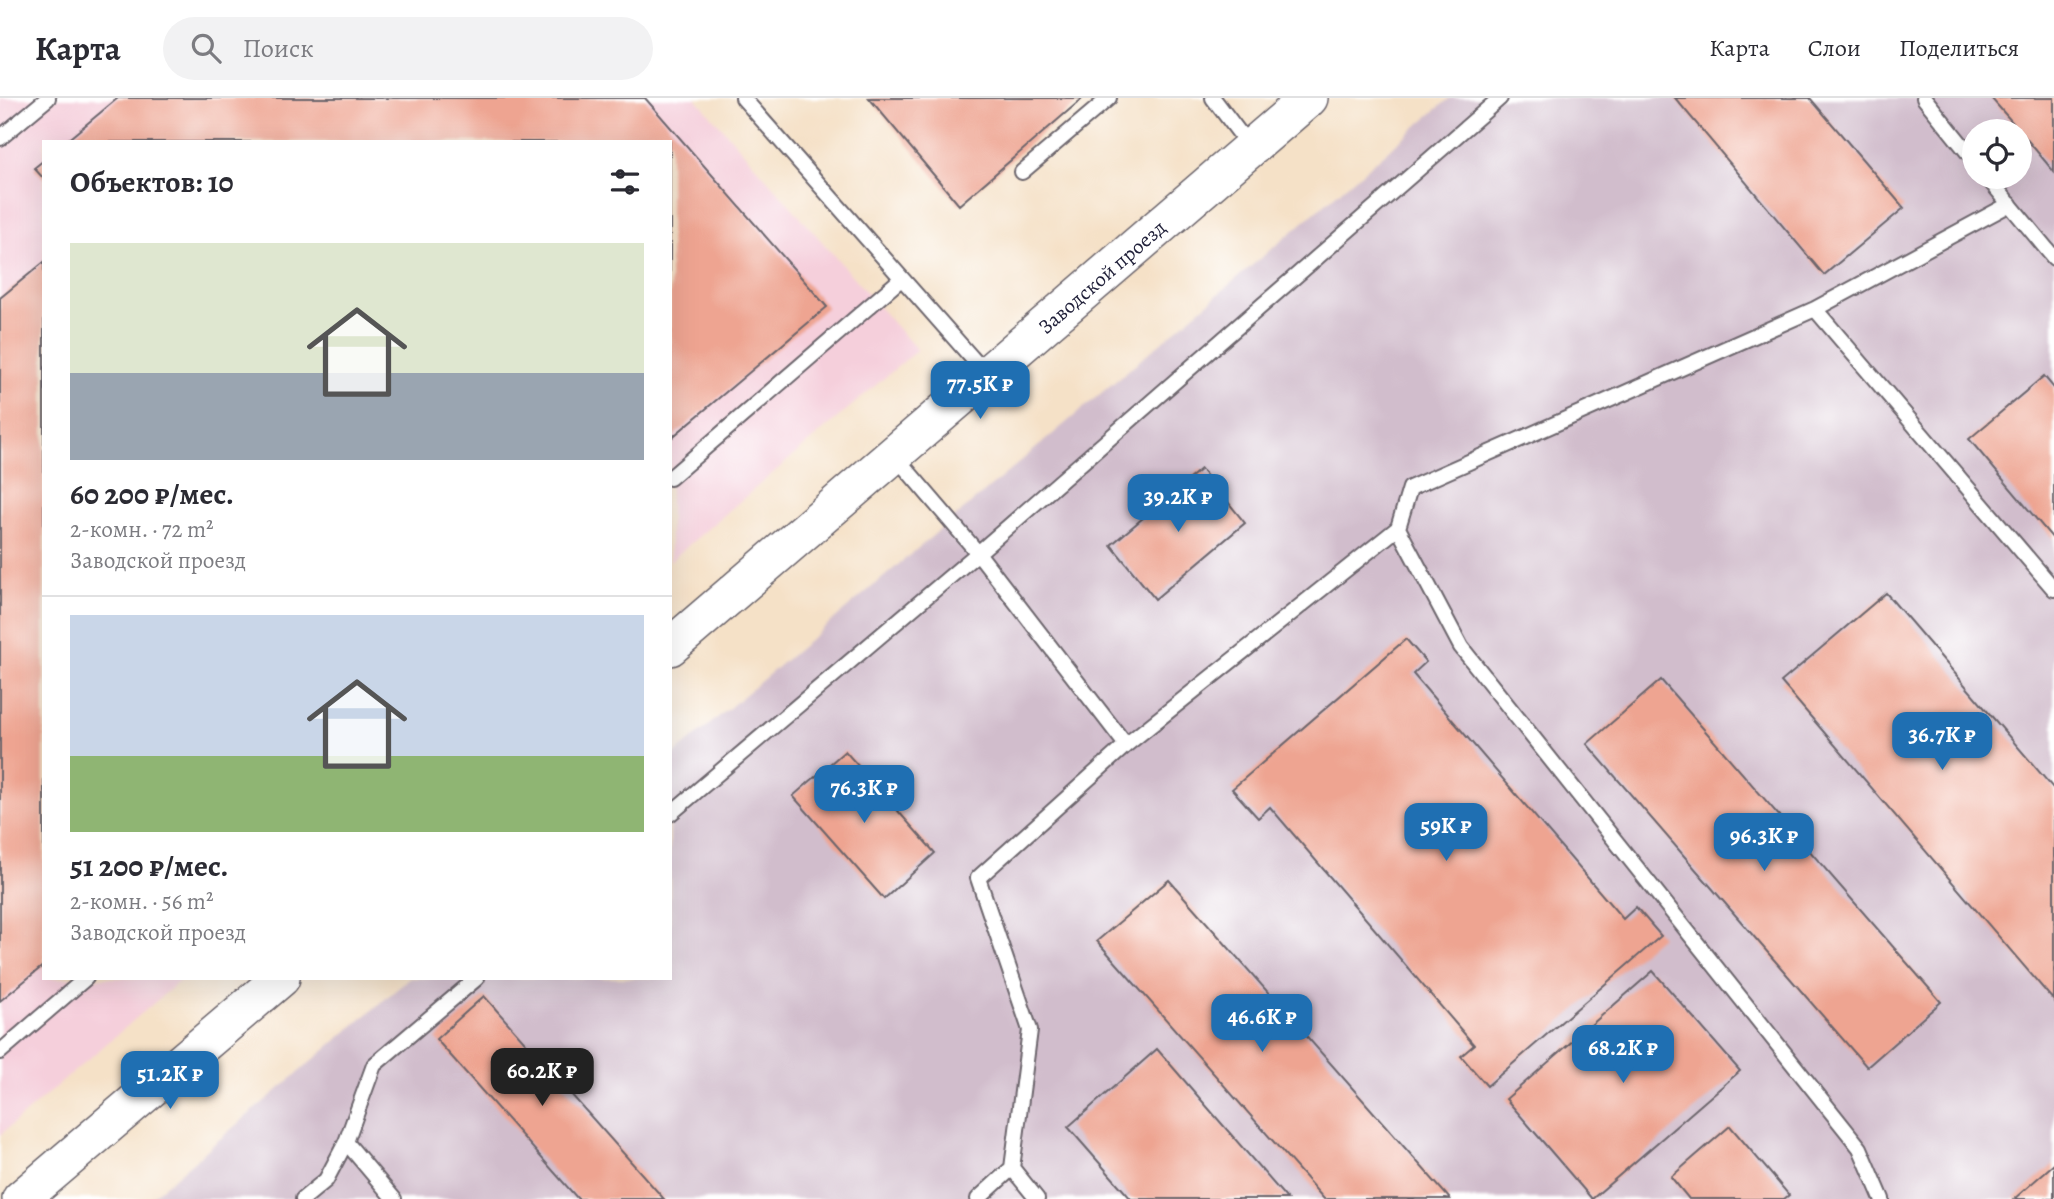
<!DOCTYPE html>
<html lang="ru">
<head>
<meta charset="utf-8">
<style>
	:root { --surface:#fff; --page:#f2f2f3; --text:#2b2b33; --muted:#7c7c81; --line:#e1e1e2; --accent:#1f6fb2 }
	body { margin:0; font-family:Alegreya,serif; background:var(--page); color:var(--text); height:100vh; display:flex; flex-direction:column; font-size:26px; white-space:nowrap }
	* { box-sizing:border-box; margin:0 }
	p { font-size:23px; color:var(--muted) }
	.icon { flex:none; width:38px; height:38px; fill:none; stroke:currentColor; stroke-width:2; stroke-linecap:round; stroke-linejoin:round }
	.map { position:relative; flex:1; overflow:hidden }
	.details { position:absolute; left:42px; top:42px; width:630px; height:840px; display:flex; flex-direction:column; background:var(--surface); border-radius:0px; box-shadow:0 7px 28px #0002 }
	.details>* { flex:none }
	.controls { position:absolute; left:1962px; top:21px; display:grid; gap:14px }
	.controls a { display:grid; place-items:center; width:70px; height:70px; border-radius:50%; background:var(--surface); box-shadow:0 7px 28px #0002; font-size:35px }
	.price { position:absolute; translate:-50% -60px; padding:0 16px; border-radius:14px; background:var(--accent); color:#fff; font-size:23px; line-height:46px; filter:drop-shadow(0 2px 4px #0008) }
	.price::after { content:''; position:absolute; left:50%; top:42px; width:21px; height:16px; margin-left:-10px; background:inherit; clip-path:polygon(0 0,100% 0,50% 100%) }
	.price.selected { background:#222; color:#fff }
	ul { padding:0; list-style:none }
	li { display:grid; align-content:center; gap:14px; height:371px; padding:0 28px }
	li+li { border-top:2px solid var(--line) }
	li span { display:grid; place-items:center; height:217px; border-radius:0px; color:#555 }
	li>.icon { margin-inline-start:auto }
	span .icon { width:126px; height:126px; fill:#fffc; stroke-width:1 }
	li b { font-size:30px }
	h2 { display:flex; justify-content:space-between; align-items:center; height:84px; padding:0 28px; font-size:30px }
	header { display:flex; align-items:center; gap:42px; box-sizing:border-box; height:98px; padding:0 35px; background:var(--surface); border-bottom:2px solid var(--line) }
	header strong { font-size:33px }
	nav { display:flex; gap:38px; margin-inline-start:auto; font-size:24px }
	.search { width:490px; height:63px; background:var(--page); display:flex; align-items:center; gap:18px; box-sizing:border-box; padding:0 24px; border-radius:38px; color:var(--muted); font-size:26px }
	.map>svg:first-child { display:block }
</style>
</head>
<body>
<header>
<strong>Карта</strong>
<div class="search"><svg class="icon" aria-label="search" viewBox="0 0 24 24"><circle cx="10" cy="10" r="6"/><path d="M15 15l6 6"/></svg>Поиск</div>
<nav><a>Карта</a><a>Слои</a><a>Поделиться</a></nav>
</header>
<div class="map">
<svg width="2054" height="1101" viewBox="0 0 2054 1101">
	<rect width="100%" height="100%" fill="#fff"/>
	<filter id="ink" filterUnits="userSpaceOnUse"><feTurbulence type="fractalNoise" baseFrequency=".0143" numOctaves="2"/><feDisplacementMap in="SourceGraphic" scale="14" xChannelSelector="R" yChannelSelector="G"/><feConvolveMatrix kernelMatrix="1 2 1 2 8 2 1 2 1" color-interpolation-filters="sRGB"/></filter>
	<filter id="wash" filterUnits="userSpaceOnUse"><feTurbulence type="fractalNoise" baseFrequency=".00686" numOctaves="4" result="noise"/><feDisplacementMap in="SourceGraphic" scale="28" xChannelSelector="R" yChannelSelector="G"/><feGaussianBlur stdDeviation="1.57" result="paint"/><feColorMatrix in="noise" values="0 0 0 0 0 0 0 0 0 0 0 0 0 0 0 0 0 1.4 0 .05"/><feComposite in="paint" operator="in"/></filter>
	<g filter="url(#wash)">
		<rect width="100%" height="100%" fill="#f5e1c7"/>
		<path fill="#f5cfdb" d="M1 0H696L917 252 670 463V44H44V880H183L0 1037V1Z"/>
		<path fill="#d1bdcc" fill-rule="evenodd" d="M1450 0H2054V1101H149L410 880H670V660ZM1974 33H2020V79H1974Z"/>
		<g id="blocks">
			<path fill="#eea491" d="M118 0H645L827 209 670 341V44H65Z
				M869 0H1083L959 107Z
				M1675 0H1810L1904 110 1824 177Z
				M1991 0H2054V74L2020 33Z
				M44 62V81L34 70Z
				M44 164V867L0 903V200Z
				M2044 278 2054 290V442L1969 341Z
				M1201 371 1245 425 1155 501 1111 447Z
				M1886 495 2054 691V903L1781 584Z
				M1406 541 1426 564 1413 576 1623 821 1636 809 1661 838 1487 988 1461 958 1474 947 1270 709 1258 720 1232 691Z
				M1661 582 1941 904 1867 969 1587 646Z
				M845 653 935 755 884 801 793 698Z
				M1169 782 1450 1101H1324L1097 843Z
				M1653 873 1740 973 1592 1101 1506 1001Z
				M484 898 664 1101H578L436 941Z
				M1157 951 1287 1101H1131L1068 1029Z
				M1730 1028 1789 1097 1784 1101H1689L1671 1079Z
				M2054 1066V1101H2014Z"/>
		</g>
	</g>
	<g filter="url(#ink)">
		<use href="#blocks" fill-opacity="0" stroke="#6c656c" stroke-width="2"/>
		<g fill="none" stroke-linecap="round" stroke-linejoin="round">
			<defs>
				<path id="service" d="M743 0 987 277
					M1213 0 1250 49
					M1924 0 1974 62
					M0 40 48 0
					M1022 74 1109 0
					M1987 79 2054 160
					M1815 211 2054 491
					M895 358 978 455 1126 647
					M670 380 901 181
					M670 716 978 455 1500 0
					M0 954 86 880
					M346 1044 394 1101
					M303 1101 326 1082 346 1044 374 967 477 880
					M978 1101 1012 1070
					M1037 1101 1012 1070 1030 932 978 780 1126 647 1398 430
					M1882 1101 1860 1050 1461 549 1398 430 1410 390 1815 211 2010 106"/>
				<path id="tertiary" d="M670 549 1309 0
					M21 1101 281 880"/>
			</defs>
			<use href="#service" stroke="#6c656c" stroke-width="18"/>
			<use href="#tertiary" stroke="#6c656c" stroke-width="40"/>
			<use href="#service" stroke="#fff" stroke-width="14"/>
			<use href="#tertiary" stroke="#fff" stroke-width="37"/>
		</g>
	</g>
	<g text-anchor="middle" dominant-baseline="central" stroke-width="6" stroke-linejoin="round" paint-order="stroke">
		<g font-size="21" fill="#22223b" stroke="#fff">
			<text transform="translate(1102 179) rotate(-41)">Заводской проезд</text>
		</g>
	</g>
</svg>
<div class="controls">
<a><svg class="icon" aria-label="locate" viewBox="0 0 24 24"><circle cx="12" cy="12" r="6"/><path d="M12 2v4M12 18v4M2 12h4M18 12h4"/></svg></a>
</div>
<b class="price" style="left:980px;top:323px">77.5K ₽</b>
<b class="price" style="left:1178px;top:436px">39.2K ₽</b>
<b class="price" style="left:1942px;top:674px">36.7K ₽</b>
<b class="price" style="left:864px;top:727px">76.3K ₽</b>
<b class="price" style="left:1446px;top:765px">59K ₽</b>
<b class="price" style="left:1764px;top:775px">96.3K ₽</b>
<b class="price" style="left:1262px;top:956px">46.6K ₽</b>
<b class="price" style="left:1623px;top:987px">68.2K ₽</b>
<b class="price selected" style="left:542px;top:1010px">60.2K ₽</b>
<b class="price" style="left:170px;top:1013px">51.2K ₽</b>
<section class="details">
<h2>Объектов: 10<svg class="icon" aria-label="filters" viewBox="0 0 24 24"><path d="M4 7h16M4 17h16"/><circle cx="9" cy="7" r="2"/><circle cx="15" cy="17" r="2"/></svg></h2>
<ul>
<li><span style="background:linear-gradient(#dfe7d0 60%,#9aa5b1 0)"><svg class="icon" aria-label="home" viewBox="0 0 24 24"><path d="M3 11l9-7 9 7M6 9v11h12V9"/></svg></span><div><b>60 200 ₽/мес.</b><p>2-комн. · 72 m²</p><p>Заводской проезд</p></div></li>
<li><span style="background:linear-gradient(#c9d6e8 65%,#8fb573 0)"><svg class="icon" aria-label="home" viewBox="0 0 24 24"><path d="M3 11l9-7 9 7M6 9v11h12V9"/></svg></span><div><b>51 200 ₽/мес.</b><p>2-комн. · 56 m²</p><p>Заводской проезд</p></div></li>
</ul>
</section>
</div>
</body>
</html>
